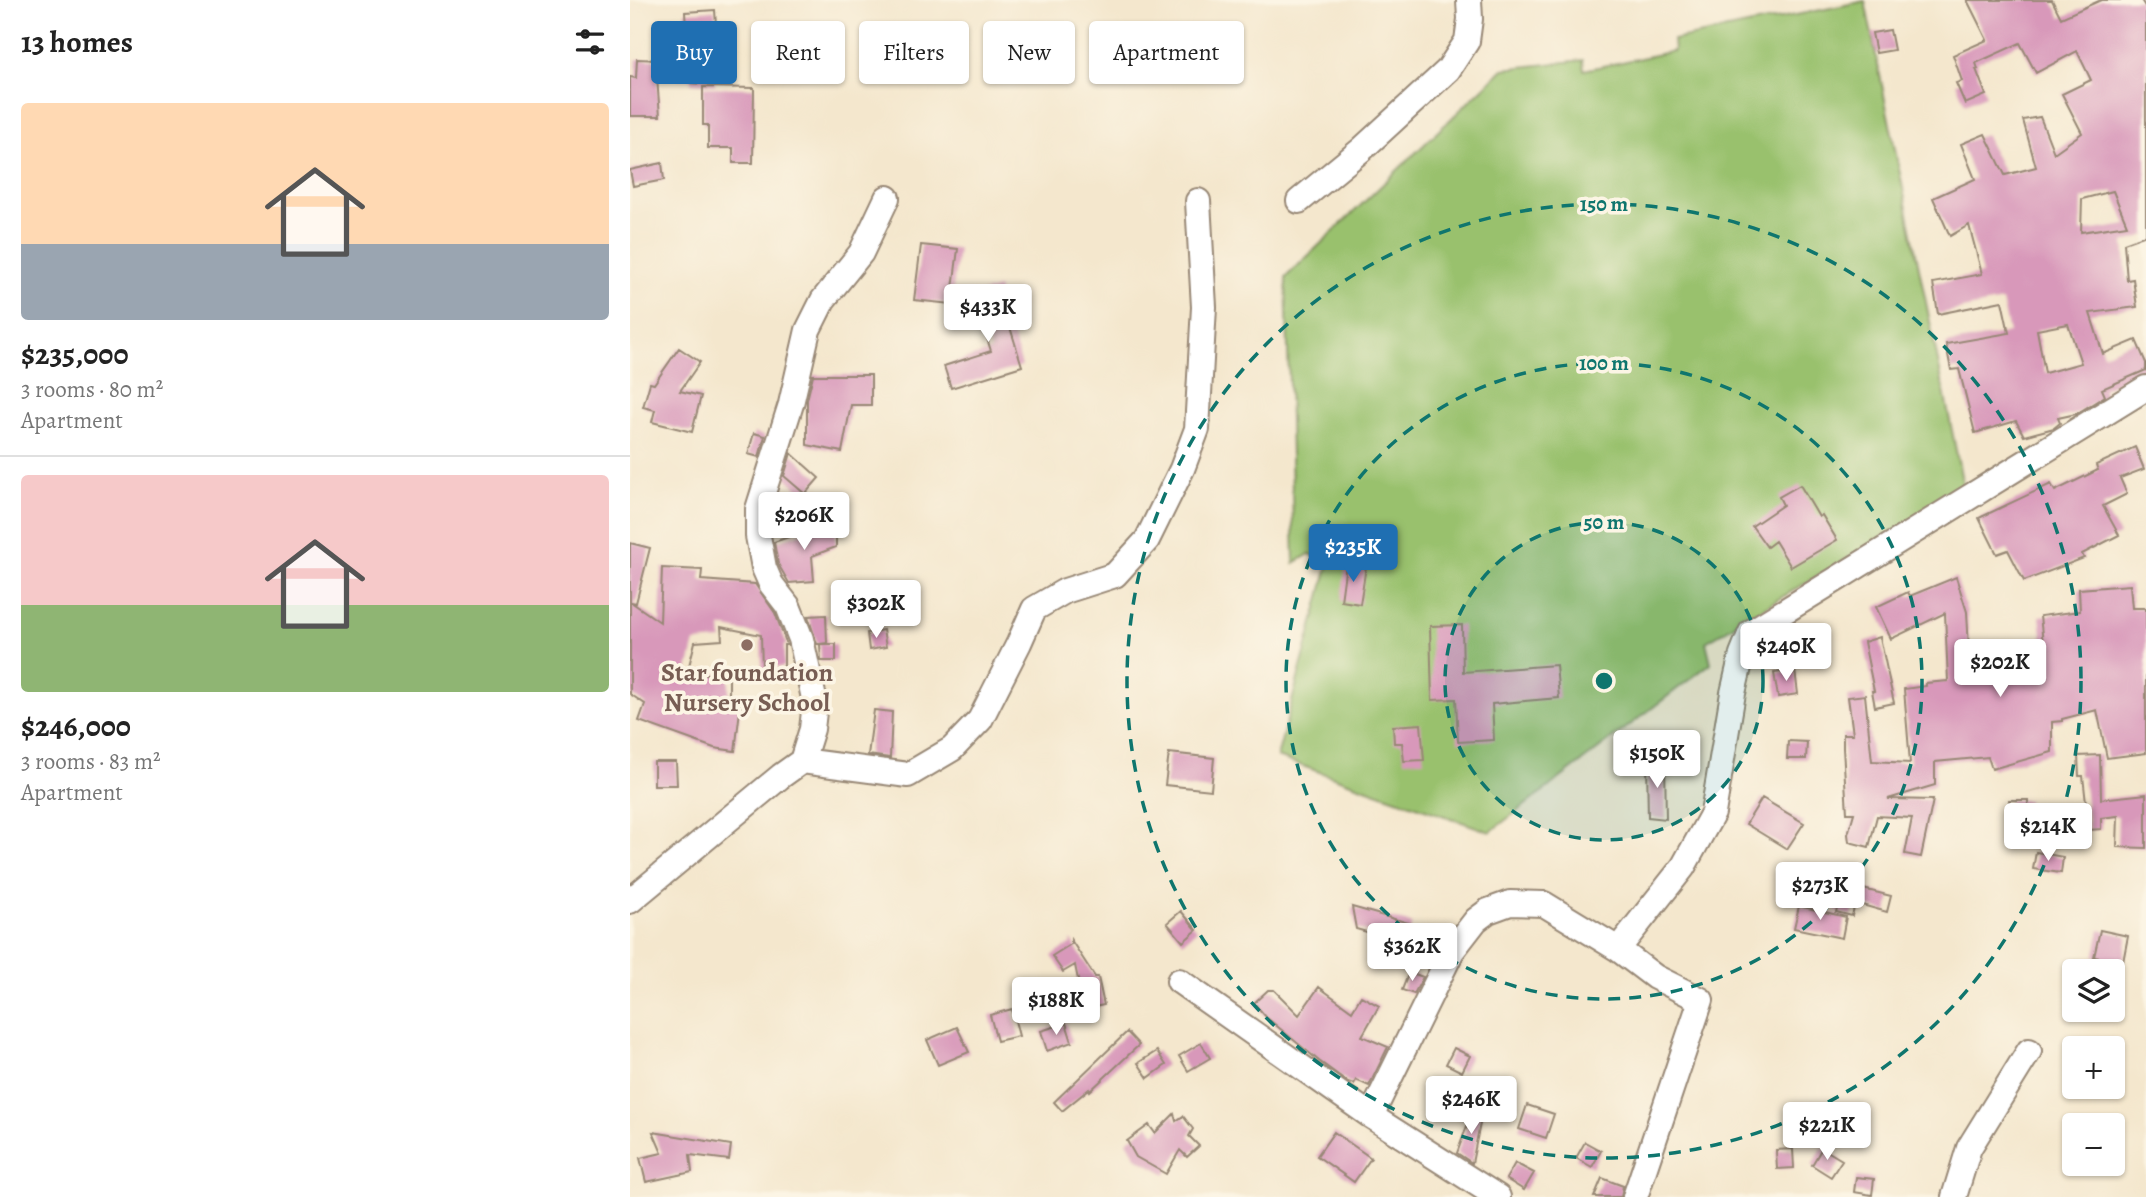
<!DOCTYPE html>
<html lang="en">
<head>
<meta charset="utf-8">
<style>
	:root { --surface:#fff; --page:#f6f6f6; --text:#222; --muted:#767676; --line:#e0e0e0; --accent:#1f6fb2 }
	body { margin:0; font-family:Alegreya,serif; background:var(--page); color:var(--text); height:100vh; display:flex; flex-direction:column; font-size:26px; white-space:nowrap }
	* { box-sizing:border-box; margin:0 }
	p { font-size:23px; color:var(--muted) }
	.icon { flex:none; width:38px; height:38px; fill:none; stroke:currentColor; stroke-width:2; stroke-linecap:round; stroke-linejoin:round }
	.map { position:relative; flex:1; overflow:hidden }
	.sheet { display:flex; flex-direction:column; background:var(--surface); width:630px }
	.sheet>* { flex:none }
	.top-card { position:absolute; left:21px; top:21px; width:665px; height:63px; display:flex; gap:14px }
	.buttons { position:absolute; left:1432px; top:959px; display:grid; gap:14px }
	.buttons a { display:grid; place-items:center; width:63px; height:63px; border-radius:7px; background:var(--surface); box-shadow:0 2px 5px #0004; font-size:35px }
	.price { position:absolute; translate:-50% -60px; padding:0 16px; border-radius:7px; background:#fff; color:#222; font-size:23px; line-height:46px; filter:drop-shadow(0 2px 4px #0008) }
	.price::after { content:''; position:absolute; left:50%; top:42px; width:21px; height:16px; margin-left:-10px; background:inherit; clip-path:polygon(0 0,100% 0,50% 100%) }
	.price.on { background:var(--accent); color:#fff }
	ul { padding:0; list-style:none }
	li { display:grid; align-content:center; gap:14px; height:371px; padding:0 21px }
	li+li { border-top:2px solid var(--line) }
	li span { display:grid; place-items:center; height:217px; border-radius:7px; color:#555 }
	li>.icon { margin-inline-start:auto }
	span .icon { width:126px; height:126px; fill:#fffc; stroke-width:1 }
	li b { font-size:30px }
	h2 { display:flex; justify-content:space-between; align-items:center; height:84px; padding:0 21px; font-size:30px }
	.tag { padding:0 24px; border-radius:7px; background:var(--surface); box-shadow:0 2px 5px #0004; font-size:24px; line-height:63px }
	.tag.on { background:var(--accent); color:#fff }
	main { display:flex; flex:1; min-height:0 }
	.map>svg:first-child { display:block }
</style>
</head>
<body>
<main>
<section class="sheet">
<h2>13 homes<svg class="icon" aria-label="filters" viewBox="0 0 24 24"><path d="M4 7h16M4 17h16"/><circle cx="9" cy="7" r="2"/><circle cx="15" cy="17" r="2"/></svg></h2>
<ul>
<li><span style="background:linear-gradient(#ffd9b3 65%,#9aa5b1 0)"><svg class="icon" aria-label="home" viewBox="0 0 24 24"><path d="M3 11l9-7 9 7M6 9v11h12V9"/></svg></span><div><b>$235,000</b><p>3 rooms · 80 m²</p><p>Apartment</p></div></li>
<li><span style="background:linear-gradient(#f6c9c9 60%,#8fb573 0)"><svg class="icon" aria-label="home" viewBox="0 0 24 24"><path d="M3 11l9-7 9 7M6 9v11h12V9"/></svg></span><div><b>$246,000</b><p>3 rooms · 83 m²</p><p>Apartment</p></div></li>
</ul>
</section>
<div class="map">
<svg width="1516" height="1197" viewBox="0 0 1516 1197">
	<rect width="100%" height="100%" fill="#fcf5e5"/>
	<filter id="ink" filterUnits="userSpaceOnUse"><feTurbulence type="fractalNoise" baseFrequency=".0143" numOctaves="2"/><feDisplacementMap in="SourceGraphic" scale="14" xChannelSelector="R" yChannelSelector="G"/><feConvolveMatrix kernelMatrix="1 2 1 2 8 2 1 2 1" color-interpolation-filters="sRGB"/></filter>
	<filter id="wash" filterUnits="userSpaceOnUse"><feTurbulence type="fractalNoise" baseFrequency=".00686" numOctaves="4" result="noise"/><feDisplacementMap in="SourceGraphic" scale="28" xChannelSelector="R" yChannelSelector="G"/><feGaussianBlur stdDeviation="1.57" result="paint"/><feColorMatrix in="noise" values="0 0 0 0 0 0 0 0 0 0 0 0 0 0 0 0 0 1.4 0 .05"/><feComposite in="paint" operator="in"/></filter>
	<g filter="url(#wash)">
		<rect width="100%" height="100%" fill="#f4e7cd"/>
		<path fill="#99c16d" stroke="#6a7646" stroke-width="2" d="M1235 1 1334 490 1076 642 1081 663 860 832 647 757 699 563 680 554 664 563 656 277 873 69 953 60 954 70 1044 51 1043 40Z"/>
		<g id="blocks">
			<path fill="#d898ba" fill-rule="evenodd" d="M1337 0H1422L1431 18 1471 0H1511L1516 8V235L1494 243 1497 280 1503 279 1507 307 1460 313 1473 354 1506 340 1516 363V370L1472 389 1475 396 1446 414 1428 418 1430 423 1424 428 1394 436 1386 421 1345 433 1329 369 1321 370 1316 344 1379 333 1372 301 1308 314 1303 283 1352 274 1339 225 1320 236 1303 198 1345 179 1331 144 1355 134 1375 175 1406 167 1393 120 1410 117 1424 153 1452 133 1432 94 1461 80 1447 51 1406 73 1390 43 1346 63 1348 69H1346L1356 95 1335 104 1326 83 1332 81 1323 55 1357 40ZM1483 191 1497 225 1451 232 1452 199ZM1438 324 1451 363 1415 373 1407 330Z
				M85 10 87 40 85 85 61 83V79L27 78 30 116H0V77L6 78 7 59 58 61 55 12Z
				M1260 30 1264 50 1246 53 1242 33Z
				M73 87 124 88 123 163H103V148H78V125H73Z
				M32 163 34 180 3 186 0 170Z
				M291 245 328 249 321 304 284 300Z
				M368 288 392 366 321 388 314 366 361 351 343 295Z
				M49 348 70 362 50 391 71 396 62 432 22 422 25 410 13 407 20 383 24 384Z
				M183 375H241V405H221L212 452 177 445V400Z
				M124 433 135 436 129 457 118 454Z
				M1505 447 1514 469 1490 478 1497 494 1473 506 1489 535 1452 554 1454 558 1394 581 1378 550 1367 554 1349 518 1421 484 1425 491 1468 470 1466 465Z
				M161 453 189 478 175 494 154 476Z
				M1170 485 1189 517 1192 515 1207 540 1161 567 1145 541 1137 547 1122 526 1153 505 1149 497Z
				M206 521V547L182 556 184 581 159 583 148 564 144 542Z
				M0 543 20 548 6 603 1 602 30 622 32 568 72 570 71 580 125 584 145 613 157 645H154V667L132 668 131 635 91 627 92 640 65 642 57 674H99V701L111 702 105 751 84 748 9 721 15 704 0 694Z
				M716 564 736 567 730 604 711 601Z
				M1326 577 1337 612 1339 649 1413 643 1410 616 1450 611 1449 589 1500 585 1502 608H1516V753L1477 758 1467 710 1432 719V721L1422 722V752L1362 769 1358 757 1305 762V785L1258 799 1303 800 1291 857 1275 854 1282 818 1247 816 1239 847 1219 842 1218 834 1224 813H1217L1213 748V734H1223L1218 697 1235 695 1242 761 1280 763 1274 689 1296 686V683L1318 681 1315 613 1261 639 1246 607 1278 592 1280 596Z
				M196 615 197 643 190 644H206V661H191L190 644H187L178 616Z
				M832 625 833 672 926 665 929 698 862 704 864 740 828 742 826 699 802 700 800 626Z
				M253 630 256 647 239 650 237 633Z
				M1250 637 1264 703 1245 707 1242 691H1244L1234 642Z
				M1165 670 1168 694 1148 697 1144 673Z
				M244 710 262 712 260 758 238 755Z
				M791 724 794 760 774 761 772 743H764L763 726Z
				M1158 741 1177 742 1176 759H1157Z
				M539 753 584 758 581 790 535 785Z
				M1470 755 1471 799 1516 794V848L1487 847 1488 816 1471 818V829L1459 830 1453 776H1449L1448 756Z
				M24 762H46L47 785H24Z
				M1035 762 1036 819 1018 817 1017 763Z
				M1132 798 1174 823 1157 849 1116 824Z
				M1379 800H1398V819H1379Z
				M1406 852 1433 857 1431 873 1403 869Z
				M1213 884 1261 896 1257 912 1225 903 1222 916 1206 912Z
				M1169 906 1216 917 1212 938 1164 928Z
				M722 907 782 924 776 943 726 929Z
				M551 911 567 930 553 942 537 923Z
				M1470 930 1498 936 1493 962 1464 957Z
				M441 940 465 977H468L474 1005 454 1009 445 965 433 972 422 956 441 944Z
				M779 972 793 977 784 994 772 990Z
				M689 987 722 1011 731 996 749 1006 732 1036 758 1047 739 1086 726 1080 724 1084 718 1082 689 1061 636 1017 624 1003 638 990H644L669 1015Z
				M382 1009 389 1036 367 1041 360 1015Z
				M436 1023 442 1042 417 1051 411 1031Z
				M327 1027 339 1052 308 1065 297 1040Z
				M497 1032 509 1045 460 1091 459 1089 432 1111 424 1102Z
				M571 1043 580 1058 558 1071 549 1056Z
				M824 1048 840 1056 832 1072 816 1064Z
				M527 1051 536 1065 518 1078 508 1063Z
				M897 1105 924 1114 916 1138 889 1129Z
				M844 1107 853 1109 842 1163 827 1153Z
				M544 1114 546 1121 553 1116 563 1129 559 1136 569 1146 557 1157 550 1150 536 1174 506 1157 497 1141 519 1125 525 1133Z
				M23 1132 101 1145 99 1160 60 1155 62 1172 16 1182 10 1158 32 1153Z
				M704 1132 741 1158 724 1182 687 1156Z
				M955 1142 971 1151 962 1167 946 1158Z
				M1192 1148 1212 1160 1201 1177 1182 1165Z
				M1163 1149 1164 1168 1147 1169 1146 1150Z
				M885 1163 904 1173 894 1190 876 1179Z
				M1226 1177 1244 1179 1242 1195 1224 1192Z
				M972 1178 993 1186 991 1197H964Z"/>
		</g>
	</g>
	<g filter="url(#ink)">
		<use href="#blocks" fill-opacity="0" stroke="#988876" stroke-width="2"/>
		<g fill="none" stroke-linecap="round" stroke-linejoin="round">
			<defs>
				<path id="minor" d="M669 201 731 150 818 70 837 41 840 19 839 0
					M172 761 278 775 322 749 350 720 389 643 404 609 435 591 485 575 517 540 552 469 567 429 574 307 568 201
					M0 901 151 776 172 761 182 729 185 703 171 639 158 606 141 584 134 568 128 536V509L161 404 178 330 193 300 231 253 257 198
					M988 949 1053 867 1083 813 1103 693 1112 654 1121 632 1516 388
					M549 981 741 1116 868 1197
					M741 1116 822 951 846 920 858 911 880 903 914 904 988 949 1025 977 1071 1000 1005 1197
					M1324 1197 1339 1148 1399 1051"/>
			</defs>
			<use href="#minor" stroke="#988876" stroke-width="28"/>
			<use href="#minor" stroke="#fff" stroke-width="24"/>
		</g>
	</g>
	<circle cx="974" cy="681" r="159" fill="#0f766e" fill-opacity=".12"/>
	<g fill="none" stroke="#0f766e" stroke-width="3.5" stroke-dasharray="12 9">
		<circle cx="974" cy="681" r="159"/>
		<circle cx="974" cy="681" r="318"/>
		<circle cx="974" cy="681" r="477"/>
	</g>
	<circle fill="#8d6e63" stroke="#fcf5e5" stroke-width="2.5" cx="117" cy="645" r="7"/>
	<g text-anchor="middle" dominant-baseline="central" stroke-width="7" stroke-linejoin="round" paint-order="stroke">
		<g font-size="26" font-weight="bold" fill="#785e54" stroke="#fcf5e5">
			<text x="117" y="672">Star foundation<tspan x="117" dy="30">Nursery School</tspan></text>
		</g>
	</g>
	<circle cx="974" cy="681" r="10" fill="#0f766e" stroke="#fcf5e5" stroke-width="3.5"/>
	<g font-size="21" text-anchor="middle" font-weight="bold" fill="#0f766e" stroke="#fcf5e5" stroke-width="7" stroke-linejoin="round" paint-order="stroke">
		<text x="974" y="211">150 m</text>
		<text x="974" y="370">100 m</text>
		<text x="974" y="529">50 m</text>
	</g>
</svg>
<div class="buttons">
<a><svg class="icon" aria-label="layers" viewBox="0 0 24 24"><path d="M12 4l9 5-9 5-9-5zM3 14l9 5 9-5"/></svg></a>
<a>+</a>
<a>−</a>
</div>
<b class="price" style="left:358px;top:344px">$433K</b>
<b class="price" style="left:174px;top:552px">$206K</b>
<b class="price on" style="left:723px;top:584px">$235K</b>
<b class="price" style="left:246px;top:640px">$302K</b>
<b class="price" style="left:1156px;top:683px">$240K</b>
<b class="price" style="left:1370px;top:699px">$202K</b>
<b class="price" style="left:1027px;top:790px">$150K</b>
<b class="price" style="left:1418px;top:863px">$214K</b>
<b class="price" style="left:1190px;top:922px">$273K</b>
<b class="price" style="left:782px;top:983px">$362K</b>
<b class="price" style="left:426px;top:1037px">$188K</b>
<b class="price" style="left:841px;top:1136px">$246K</b>
<b class="price" style="left:1197px;top:1162px">$221K</b>
<div class="top-card">
<a class="tag on">Buy</a>
<a class="tag">Rent</a>
<a class="tag">Filters</a>
<a class="tag">New</a>
<a class="tag">Apartment</a>
</div>
</div>
</main>
</body>
</html>
